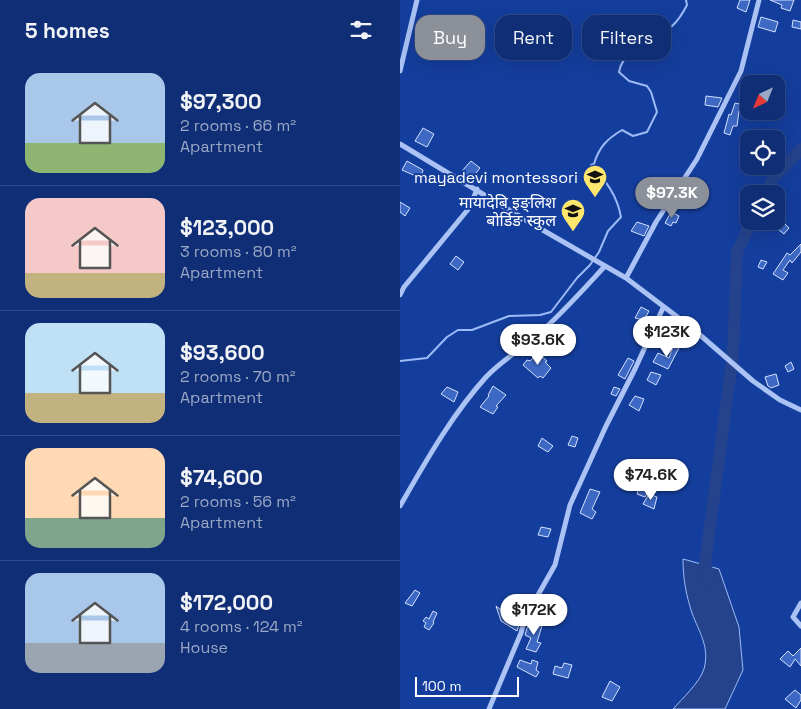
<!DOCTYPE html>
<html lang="en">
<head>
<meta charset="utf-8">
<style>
	:root { --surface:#0f2e76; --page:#1d3a7e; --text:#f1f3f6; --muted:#9ba8c5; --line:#2f4a88; --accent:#8c9099 }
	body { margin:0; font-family:"Space Grotesk","Noto Sans Devanagari",sans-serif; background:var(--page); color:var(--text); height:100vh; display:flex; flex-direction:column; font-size:19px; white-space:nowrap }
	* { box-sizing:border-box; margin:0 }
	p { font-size:16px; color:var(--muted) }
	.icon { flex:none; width:28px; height:28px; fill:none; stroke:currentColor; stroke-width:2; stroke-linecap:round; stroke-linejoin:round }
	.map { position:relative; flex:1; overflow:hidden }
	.drawer { display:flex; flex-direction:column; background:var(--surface); width:400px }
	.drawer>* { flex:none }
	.hud { position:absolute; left:15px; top:15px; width:310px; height:45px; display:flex; gap:10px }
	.needle { width:32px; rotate:223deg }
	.controls { position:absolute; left:340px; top:75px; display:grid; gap:10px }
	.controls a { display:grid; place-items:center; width:45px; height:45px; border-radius:10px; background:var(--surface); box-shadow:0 5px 20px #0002,0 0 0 1px var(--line); font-size:25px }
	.scale { position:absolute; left:15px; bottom:12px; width:104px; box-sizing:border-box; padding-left:5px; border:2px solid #fff; border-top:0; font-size:14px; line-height:18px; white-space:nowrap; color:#fff; -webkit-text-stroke:4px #143e9d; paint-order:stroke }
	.price { position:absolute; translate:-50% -42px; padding:0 11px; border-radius:18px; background:#fff; color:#222; font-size:16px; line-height:32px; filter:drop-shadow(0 1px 2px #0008) }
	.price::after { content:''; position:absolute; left:50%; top:30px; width:15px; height:11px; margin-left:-8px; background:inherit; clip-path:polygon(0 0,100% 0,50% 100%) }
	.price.on { background:var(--accent); color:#fff }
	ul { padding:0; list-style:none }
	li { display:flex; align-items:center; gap:15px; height:125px; padding:0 25px }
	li+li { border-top:1px solid var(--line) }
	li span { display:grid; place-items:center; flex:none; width:140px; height:100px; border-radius:15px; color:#555 }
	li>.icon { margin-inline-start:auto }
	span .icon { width:60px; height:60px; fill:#fffc; stroke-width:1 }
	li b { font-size:21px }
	h2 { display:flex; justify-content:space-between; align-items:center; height:60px; padding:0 25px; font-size:21px }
	.tag { padding:0 18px; border-radius:15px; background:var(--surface); box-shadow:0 5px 20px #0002,0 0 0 1px var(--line); font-size:18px; line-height:45px }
	.tag.on { background:var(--accent); color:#fff }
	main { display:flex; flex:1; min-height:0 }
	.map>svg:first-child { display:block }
</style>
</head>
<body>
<main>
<section class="drawer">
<h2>5 homes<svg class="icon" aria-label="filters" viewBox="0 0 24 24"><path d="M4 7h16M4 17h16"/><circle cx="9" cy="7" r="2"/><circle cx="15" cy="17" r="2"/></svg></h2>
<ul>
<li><span style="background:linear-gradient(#a9c7e8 70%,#8fb573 0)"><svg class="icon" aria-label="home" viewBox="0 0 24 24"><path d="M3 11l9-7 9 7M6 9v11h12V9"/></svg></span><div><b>$97,300</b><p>2 rooms · 66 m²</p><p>Apartment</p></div></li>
<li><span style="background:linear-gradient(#f6c9c9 75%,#c2b280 0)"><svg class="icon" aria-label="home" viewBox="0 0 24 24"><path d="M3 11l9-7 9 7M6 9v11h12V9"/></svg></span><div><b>$123,000</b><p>3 rooms · 80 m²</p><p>Apartment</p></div></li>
<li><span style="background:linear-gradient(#bfe0f5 70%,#c2b280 0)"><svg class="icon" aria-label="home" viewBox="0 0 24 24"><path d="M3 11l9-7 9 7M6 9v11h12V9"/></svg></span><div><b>$93,600</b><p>2 rooms · 70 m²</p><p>Apartment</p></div></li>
<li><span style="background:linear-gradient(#ffd9b3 70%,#7fa58c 0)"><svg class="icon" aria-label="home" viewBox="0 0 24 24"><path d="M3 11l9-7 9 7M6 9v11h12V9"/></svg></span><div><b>$74,600</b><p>2 rooms · 56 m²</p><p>Apartment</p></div></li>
<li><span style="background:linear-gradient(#a9c7e8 70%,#9aa5b1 0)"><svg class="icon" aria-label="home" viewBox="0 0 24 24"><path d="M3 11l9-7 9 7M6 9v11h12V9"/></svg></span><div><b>$172,000</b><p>4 rooms · 124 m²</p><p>House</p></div></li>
</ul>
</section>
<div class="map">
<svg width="401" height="709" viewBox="0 0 401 709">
	<rect width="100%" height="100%" fill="#143e9d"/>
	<path fill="#24438c" stroke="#9dbbf6" d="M283 559 319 569 339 627 343 670 325 709H273C282 699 300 682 304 669 310 647 299 632 292 613 286 595 283 578 283 559Z"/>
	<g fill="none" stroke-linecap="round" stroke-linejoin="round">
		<path stroke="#9dbbf6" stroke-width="2" d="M0 361 27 358 47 337 58 330H72L109 316 140 315 151 312 177 278 190 265 199 252 208 231 221 217C217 195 206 181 191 165L194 164C199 147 207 139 222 130L233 136 247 132 257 112 251 92 247 86 229 81 219 72C223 48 254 41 271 27 278 21 283 13 287 5L286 0"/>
		<path stroke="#24438c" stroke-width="12" d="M366 194 373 178 401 149
			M310 580 305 564 333 354 337 252 352 221"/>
	</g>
	<path fill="#3d68c4" stroke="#d3e1fd" d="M340 0H350L346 12 337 8Z
		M370 0H394L390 11 381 8 382 5Z
		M361 17 378 22 375 32 358 27Z
		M393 20 401 22V29L392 27Z
		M306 96 322 98 318 107 305 105Z
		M335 103 349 106V114L339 111 337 126H333L330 135 324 133 329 114 331 115Z
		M23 128 34 134 27 147 15 141Z
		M7 161 23 170 22 174 29 178 26 184 17 180 18 177 2 170Z
		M71 161 80 168 72 178 62 171Z
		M0 202 10 208 5 216 0 212Z
		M271 212 279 216 276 223 273 222 271 226 265 223Z
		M237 222 249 226 244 236 231 231Z
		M384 223 389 228 384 234 379 230Z
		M401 244V252L392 263 390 260 383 270 388 273 383 280 373 274 387 253 390 255Z
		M56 256 64 262 58 270 50 264Z
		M361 260 367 262 363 269 358 267Z
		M241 307 249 311 244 320 235 318Z
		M274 344 280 346 268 369 253 362 258 353 269 358Z
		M138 353 147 361 145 362 151 368 143 378 140 376 138 378 123 365 127 360 130 361Z
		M228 358 234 361 225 379 218 375Z
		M391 362 394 369 388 372 385 366Z
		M251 372 261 375 256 385 247 380Z
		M376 374 379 385 371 388 368 386 365 377Z
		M93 386 106 395 96 406 98 407 93 414 80 407 89 396 88 395Z
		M47 387 58 392 54 402 41 394Z
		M214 387 220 389 216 396 211 394Z
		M235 396 244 399 239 411 229 405Z
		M172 436 178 438 175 447 168 445Z
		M142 438 153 446 148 452 138 446Z
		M239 488 248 492 245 497 237 494Z
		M190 489 200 492 192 509 196 512 192 519 180 513Z
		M249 494 257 497 254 509 243 504Z
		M141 527 151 529 148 537 138 535Z
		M15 590 20 593 12 606 5 603Z
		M96 606 110 617 120 622 117 631 101 621Z
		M33 611 37 613 33 622 34 623 29 630 24 627 26 623 23 621 26 617 29 619Z
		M132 621 142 626 137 642 141 643 136 652 126 649 131 638 125 635 128 625 131 627Z
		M401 648V666L395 659 390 667 380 659 388 651 393 656Z
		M120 660 131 664 132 660 138 662 136 670 139 672 136 677 117 667Z
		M164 663 172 665 168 678 153 674 155 666 162 668Z
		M210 681 220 687 212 701 202 697Z
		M395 690 401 695V700L396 708 385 699Z"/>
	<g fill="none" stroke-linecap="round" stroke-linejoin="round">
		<path stroke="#aac2f4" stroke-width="5" d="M0 71 17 0
			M0 144 134 225 226 278 292 328 353 381 380 400 401 410
			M226 278 256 222 297 159 341 71 359 0
			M0 295 4 287 70 207 77 189
			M0 506C26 461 51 416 86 377 101 361 117 352 133 339 159 317 182 291 205 266
			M401 603 393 617 401 626
			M89 709 121 633 125 618 155 565 170 505 206 426 235 369 263 308"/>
	</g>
	<defs>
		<symbol id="school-pin" viewBox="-11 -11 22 30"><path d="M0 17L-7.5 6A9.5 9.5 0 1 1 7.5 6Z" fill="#ffe76d" stroke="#143e9d"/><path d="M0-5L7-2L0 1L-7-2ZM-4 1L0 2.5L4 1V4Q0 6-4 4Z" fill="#111"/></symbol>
	</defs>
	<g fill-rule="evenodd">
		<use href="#school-pin" x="181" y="163" width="28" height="38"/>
		<use href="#school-pin" x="159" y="197" width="28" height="38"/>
	</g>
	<g text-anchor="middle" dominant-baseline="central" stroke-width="4" stroke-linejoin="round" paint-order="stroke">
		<g font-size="16" fill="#fff" stroke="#143e9d" text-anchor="end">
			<text x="178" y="177">mayadevi montessori</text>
			<text x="156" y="202">मायादेबि इङ्लिश<tspan x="156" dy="18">बोर्डिङ स्कुल</tspan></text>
		</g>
	</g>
</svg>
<div class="controls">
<a><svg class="needle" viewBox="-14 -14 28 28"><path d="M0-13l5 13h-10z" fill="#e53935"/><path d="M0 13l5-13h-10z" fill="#9ba8c5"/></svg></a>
<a><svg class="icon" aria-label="locate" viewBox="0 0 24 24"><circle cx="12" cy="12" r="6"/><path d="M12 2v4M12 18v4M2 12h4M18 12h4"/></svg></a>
<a><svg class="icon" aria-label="layers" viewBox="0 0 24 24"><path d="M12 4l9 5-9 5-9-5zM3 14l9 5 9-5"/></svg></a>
</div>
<div class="scale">100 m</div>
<b class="price on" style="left:272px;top:219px">$97.3K</b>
<b class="price" style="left:267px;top:358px">$123K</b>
<b class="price" style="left:138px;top:366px">$93.6K</b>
<b class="price" style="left:251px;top:501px">$74.6K</b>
<b class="price" style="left:134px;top:636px">$172K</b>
<div class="hud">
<a class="tag on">Buy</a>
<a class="tag">Rent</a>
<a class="tag">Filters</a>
</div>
</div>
</main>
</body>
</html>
